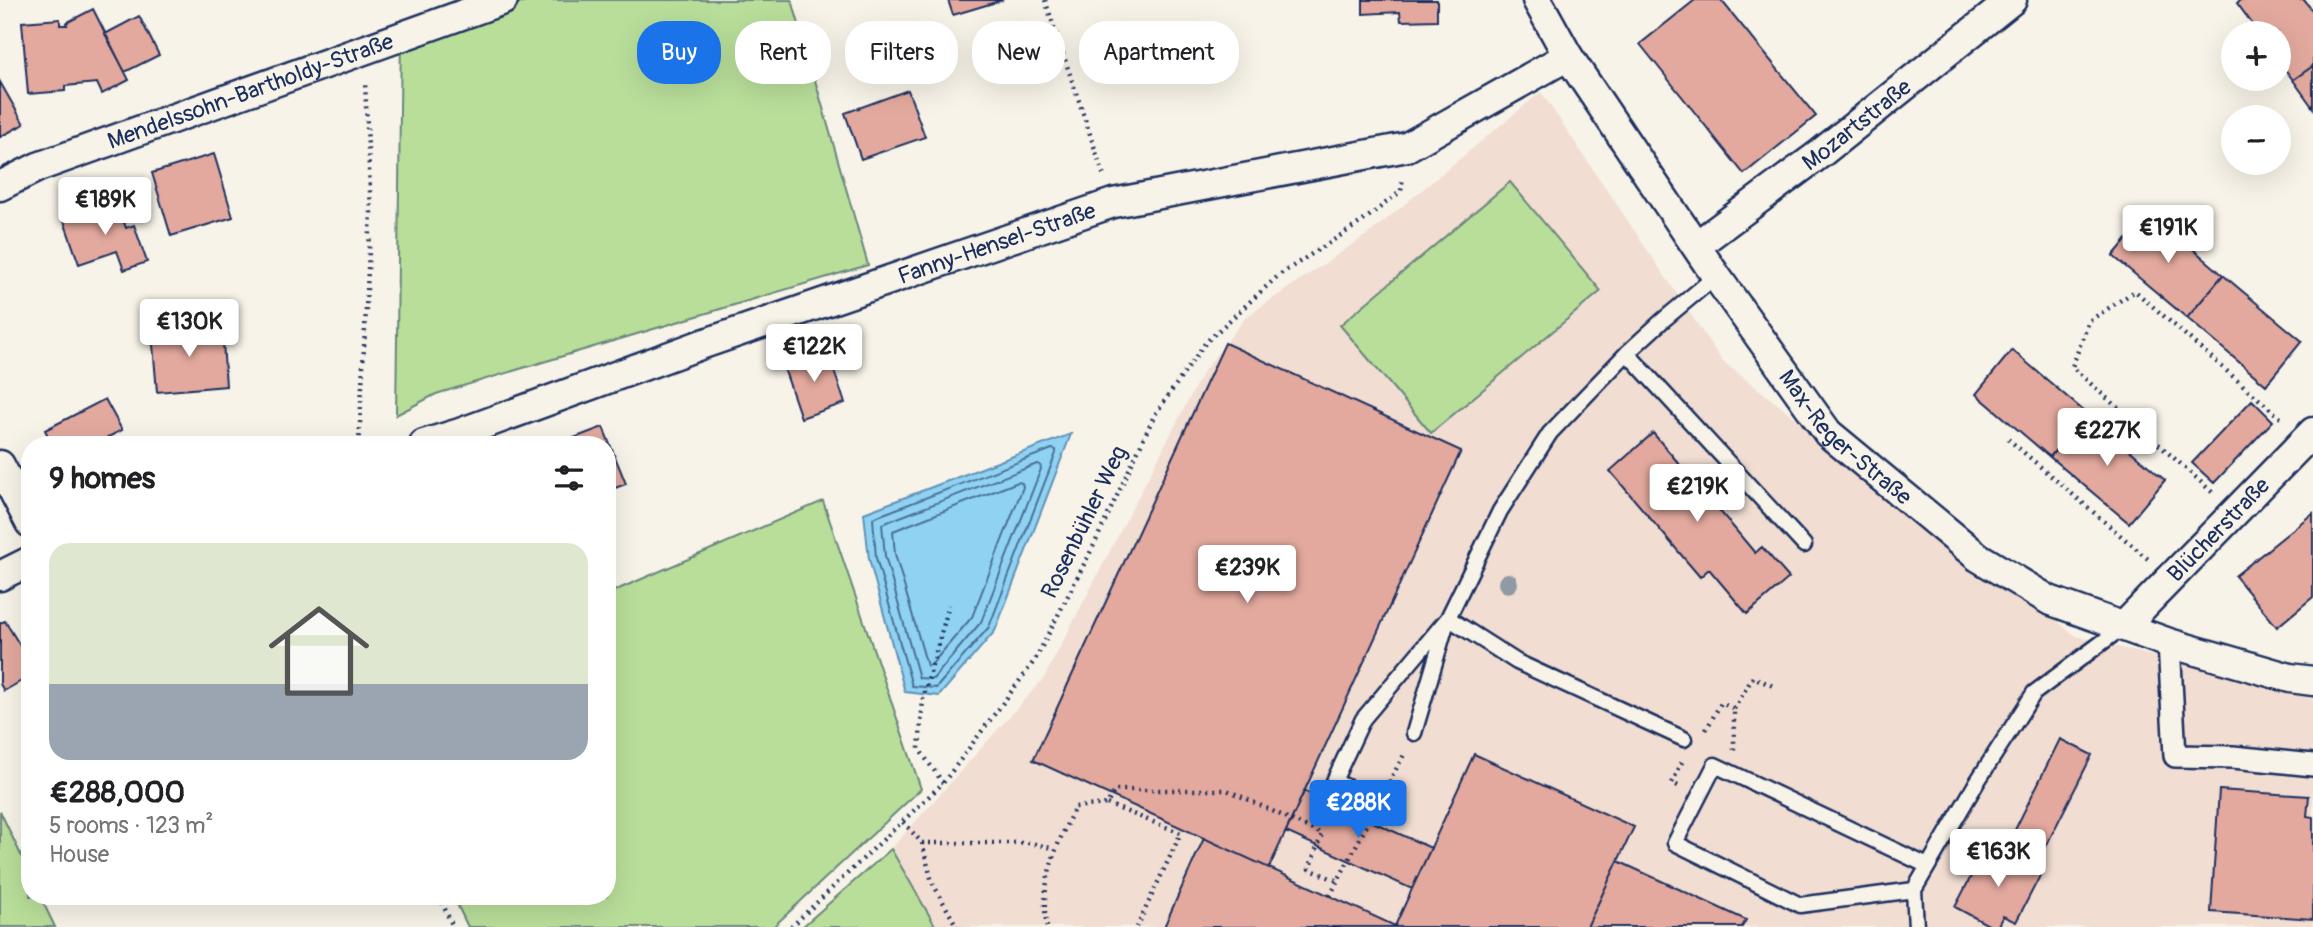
<!DOCTYPE html>
<html lang="en">
<head>
<meta charset="utf-8">
<style>
	:root { --surface:#fff; --page:#f6f6f6; --text:#202124; --muted:#757577; --accent:#1a73e8 }
	body { margin:0; font-family:Pangolin,sans-serif; background:var(--page); color:var(--text); height:100vh; display:flex; flex-direction:column; font-size:26px; white-space:nowrap }
	* { box-sizing:border-box; margin:0 }
	p { font-size:23px; color:var(--muted) }
	.icon { flex:none; width:38px; height:38px; fill:none; stroke:currentColor; stroke-width:2; stroke-linecap:round; stroke-linejoin:round }
	.map { position:relative; flex:1; overflow:hidden }
	.side { position:absolute; left:21px; top:436px; width:595px; height:469px; display:flex; flex-direction:column; background:var(--surface); border-radius:28px; box-shadow:0 7px 28px #0002 }
	.side>* { flex:none }
	.top-card { position:absolute; left:637px; top:21px; width:665px; height:63px; display:flex; gap:14px }
	.fabs { position:absolute; left:2221px; top:21px; display:grid; gap:14px }
	.fabs a { display:grid; place-items:center; width:70px; height:70px; border-radius:50%; background:var(--surface); box-shadow:0 7px 28px #0002; font-size:35px }
	.price { position:absolute; translate:-50% -60px; padding:0 16px; border-radius:7px; background:#fff; color:#222; font-size:23px; line-height:46px; filter:drop-shadow(0 2px 4px #0008) }
	.price::after { content:''; position:absolute; left:50%; top:42px; width:21px; height:16px; margin-left:-10px; background:inherit; clip-path:polygon(0 0,100% 0,50% 100%) }
	.price.active { background:var(--accent); color:#fff }
	ul { padding:0; list-style:none }
	li { display:grid; align-content:center; gap:14px; height:371px; padding:0 28px }
	li span { display:grid; place-items:center; height:217px; border-radius:21px; color:#555 }
	li>.icon { margin-inline-start:auto }
	span .icon { width:126px; height:126px; fill:#fffc; stroke-width:1 }
	li b { font-size:30px }
	h2 { display:flex; justify-content:space-between; align-items:center; height:84px; padding:0 28px; font-size:30px }
	.pill { padding:0 24px; border-radius:28px; background:var(--surface); box-shadow:0 7px 28px #0002; font-size:24px; line-height:63px }
	.pill.active { background:var(--accent); color:#fff }
	.map>svg:first-child { display:block }
</style>
</head>
<body>
<div class="map">
<svg width="2313" height="927" viewBox="0 0 2313 927">
	<rect width="100%" height="100%" fill="#f7f3e8"/>
	<filter id="ink" filterUnits="userSpaceOnUse"><feTurbulence type="fractalNoise" baseFrequency=".0143" numOctaves="2"/><feDisplacementMap in="SourceGraphic" scale="14" xChannelSelector="R" yChannelSelector="G"/><feConvolveMatrix kernelMatrix="1 2 1 2 8 2 1 2 1" color-interpolation-filters="sRGB"/></filter>
	<g filter="url(#ink)">
		<path fill="#f1ddd2" d="M1541 92 1722 361 2076 636 2313 698V927H936L891 849 1044 678 1203 372 1246 317 1371 232Z"/>
		<path fill="#b9de9a" stroke="#6a867c" stroke-width="2" d="M531 0H792L868 265 436 394 396 415 401 34Z
			M1510 182 1601 291 1431 433 1340 325Z
			M823 501 921 789 773 927H468L453 896H607V594Z
			M0 811 30 874V896H40L55 927H0Z
			M891 849 936 927H802Z"/>
		<path fill="#90d2f2" stroke="#6191b7" stroke-width="2" d="M1071 434 995 631 939 696 905 692 869 559 864 513Z"/>
		<g fill="none" stroke-linecap="round" stroke-linejoin="round">
			<path stroke="#4a7099" stroke-width="2" d="M1052 449 1056 450V453L989 627 936 688 912 686 876 558 873 518Z
				M1037 464 1040 465 1041 469 981 622 933 679 919 678 885 556 882 524Z
				M1018 482 1022 483 1023 487 972 617 931 665 927 666 895 554 893 531Z"/>
		</g>
		<path fill="#e3a99e" stroke="#1b2f5e" stroke-width="2" d="M948 0H1003L953 15Z
			M1363 0H1437V20L1401 21 1400 12 1363 14Z
			M1695 0H1721L1816 116 1744 174 1640 44Z
			M2240 0H2304L2313 11V66L2293 80 2278 60V33H2259L2237 3Z
			M93 9 129 80 102 94 97 83 65 86V91L28 94 22 22 60 19V25H67L66 23Z
			M139 16 159 55 125 72 105 34Z
			M2313 66V108L2293 80Z
			M0 82 24 124 0 137Z
			M908 90 925 137 861 159 845 113Z
			M214 154 233 217 171 236 152 173Z
			M117 202 126 228 134 225 147 262 124 270 117 251 79 264 64 221Z
			M2150 212 2223 275 2187 318 2113 256Z
			M2223 275 2302 341 2266 385 2187 318Z
			M222 327 226 386 157 392 152 333Z
			M1225 343 1461 451 1269 868 1033 760Z
			M827 350 845 403 801 418 783 365Z
			M2012 350 2086 413 2050 457 1976 394Z
			M105 399 122 430 95 444H52L45 430Z
			M2252 400 2273 421 2214 483 2192 463Z
			M2086 413 2165 480 2129 523 2050 457Z
			M603 427 626 484 607 491V444H558Z
			M1653 433 1697 485 1708 475 1721 489 1709 498 1755 553 1762 547 1789 578 1747 614 1709 569 1700 577 1610 471Z
			M2313 513V597L2277 627 2235 576Z
			M5 621 30 662V676L4 691 0 684V623Z
			M2060 739 2092 755 2034 870 2003 854Z
			M1474 754 1634 827 1587 927H1164L1204 838 1395 926Z
			M2219 790 2309 796 2307 816 2313 817V919L2211 912Z
			M1304 791 1431 848 1412 889 1286 832Z
			M1987 846 2041 874 2016 922 2003 916 1997 927H1992L1955 907Z
			M1618 861 1746 920 1742 927H1587Z"/>
		<g fill="none" stroke-linecap="round" stroke-linejoin="round">
			<defs>
				<path id="service" d="M1627 353 1804 545
					M1414 733 1448 618 1500 511 1550 433 1627 353 1662 321 1716 276
					M1379 802 1334 781 1363 719 1448 618 1517 662 1684 739
					M1914 890 1800 905 1675 843 1715 765 1928 866
					M1916 927 1914 890 1977 782 2034 693 2123 627"/>
				<path id="pedestrian" d="M2169 643 2175 756 2233 757 2313 765"/>
				<g id="minor">
					<path id="s1" d="M1537 0 1568 56 1716 276 1828 433 1978 557 2049 600 2169 643 2290 678 2313 681"/>
					<path id="s2" d="M0 186 38 167 503 0"/>
					<path id="s3" d="M1697 245 1821 153 2012 0"/>
					<path id="s4" d="M424 444 460 433 700 345 1113 203 1407 147 1568 56"/>
					<path d="M0 465 30 523"/>
					<path d="M0 576 30 561"/>
					<path id="s5" d="M2124 626 2313 432"/>
				</g>
			</defs>
			<use href="#service" stroke="#1b2f5e" stroke-width="19"/>
			<use href="#pedestrian" stroke="#1b2f5e" stroke-width="26"/>
			<use href="#minor" stroke="#1b2f5e" stroke-width="33"/>
			<path stroke="#1b2f5e" stroke-width="4.5" stroke-dasharray="2 5" stroke-linecap="butt" d="M1045 0 1104 176
				M2008 439 2148 559
				M359 444 371 212 365 82
				M2212 492 2072 367 2089 321 2135 291 2284 421
				M1734 709 1753 677 1773 686
				M1706 730 1721 703 1734 709V750
				M1389 782 1405 753
				M943 783 919 749 923 699 949 605
				M1678 786 1672 783 1682 762
				M1107 804 1181 833 1137 927
				M903 822 922 843 932 882 957 927
				M922 843H1031L1054 849
				M439 896 453 927
				M1330 896 1369 821
				M791 927 943 783 1035 660 1095 543 1154 416 1206 342 1279 275 1363 221 1401 191 1403 177
				M1047 927C1039 883 1056 846 1075 807L1107 804 1115 790H1227L1322 834 1309 869 1338 881"/>
			<use href="#service" stroke="#f7f3e8" stroke-width="14"/>
			<use href="#pedestrian" stroke="#f7f3e8" stroke-width="21"/>
			<use href="#minor" stroke="#f7f3e8" stroke-width="28"/>
		</g>
		<circle fill="#909aa3" cx="1508" cy="583" r="10"/>
	</g>
	<g text-anchor="middle" dominant-baseline="central" stroke-width="5" stroke-linejoin="round" paint-order="stroke">
		<g font-size="23" fill="#1b2f5e" stroke="#f7f3e8">
			<text stroke="none"><textPath href="#s2" startOffset="268">Mendelssohn-Bartholdy-Straße</textPath></text>
			<text stroke="none"><textPath href="#s3" startOffset="200">Mozartstraße</textPath></text>
			<text stroke="none"><textPath href="#s4" startOffset="607">Fanny-Hensel-Straße</textPath></text>
			<text stroke="none"><textPath href="#s1" startOffset="537">Max-Reger-Straße</textPath></text>
			<text transform="translate(1084 522) rotate(-64)">Rosenbühler Weg</text>
			<text stroke="none"><textPath href="#s5" startOffset="135">Blücherstraße</textPath></text>
		</g>
	</g>
</svg>
<div class="fabs">
<a>+</a>
<a>−</a>
</div>
<b class="price" style="left:105px;top:237px">€189K</b>
<b class="price" style="left:2168px;top:265px">€191K</b>
<b class="price" style="left:189px;top:359px">€130K</b>
<b class="price" style="left:814px;top:384px">€122K</b>
<b class="price" style="left:2107px;top:468px">€227K</b>
<b class="price" style="left:1697px;top:524px">€219K</b>
<b class="price" style="left:1247px;top:605px">€239K</b>
<b class="price active" style="left:1358px;top:840px">€288K</b>
<b class="price" style="left:1998px;top:889px">€163K</b>
<div class="top-card">
<a class="pill active">Buy</a>
<a class="pill">Rent</a>
<a class="pill">Filters</a>
<a class="pill">New</a>
<a class="pill">Apartment</a>
</div>
<section class="side">
<h2>9 homes<svg class="icon" aria-label="filters" viewBox="0 0 24 24"><path d="M4 7h16M4 17h16"/><circle cx="9" cy="7" r="2"/><circle cx="15" cy="17" r="2"/></svg></h2>
<ul>
<li><span style="background:linear-gradient(#dfe7d0 65%,#9aa5b1 0)"><svg class="icon" aria-label="home" viewBox="0 0 24 24"><path d="M3 11l9-7 9 7M6 9v11h12V9"/></svg></span><div><b>€288,000</b><p>5 rooms · 123 m²</p><p>House</p></div></li>
</ul>
</section>
</div>
</body>
</html>
